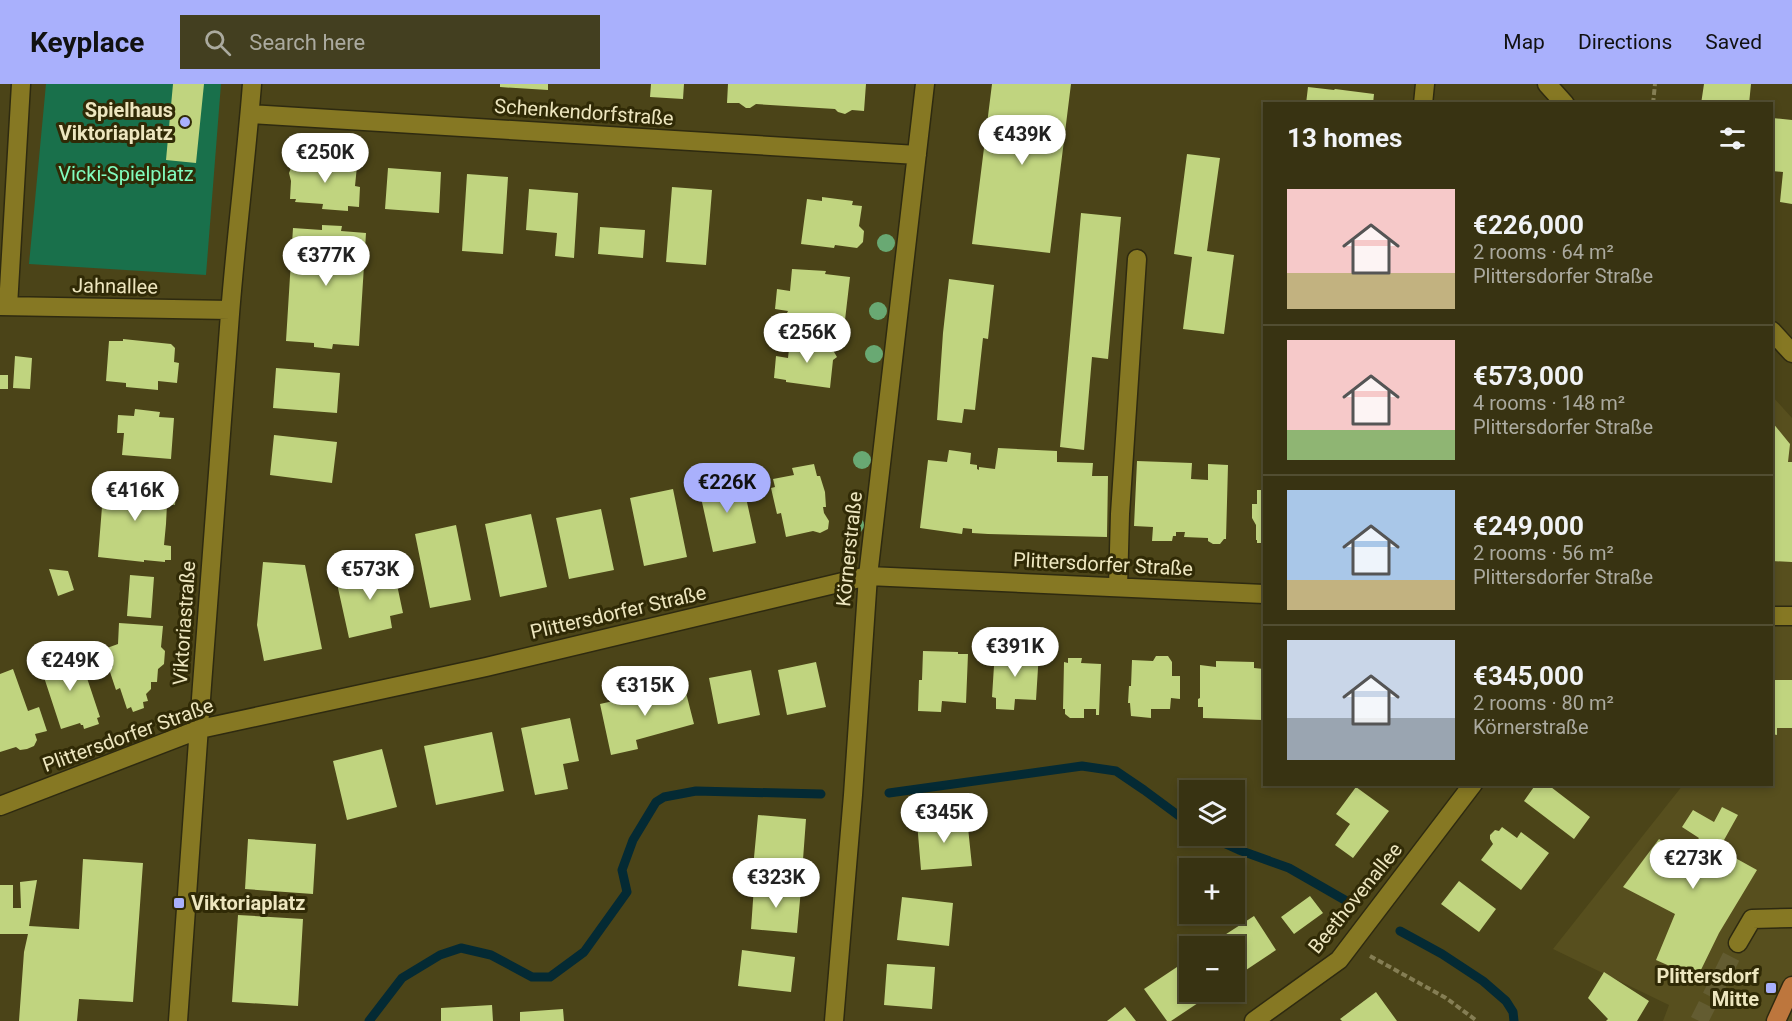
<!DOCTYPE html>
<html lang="en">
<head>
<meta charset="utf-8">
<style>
	:root { --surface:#383312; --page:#433f20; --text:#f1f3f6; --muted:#abaa9f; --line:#524e32; --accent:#a9b0fc }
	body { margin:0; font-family:Roboto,sans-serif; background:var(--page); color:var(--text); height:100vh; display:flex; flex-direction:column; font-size:22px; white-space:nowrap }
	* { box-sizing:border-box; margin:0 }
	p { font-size:20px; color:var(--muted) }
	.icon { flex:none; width:33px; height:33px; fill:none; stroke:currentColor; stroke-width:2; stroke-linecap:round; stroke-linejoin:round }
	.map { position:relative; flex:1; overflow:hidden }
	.details { position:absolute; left:1263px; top:18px; width:510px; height:684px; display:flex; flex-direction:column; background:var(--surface); border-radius:0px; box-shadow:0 3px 9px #0003,0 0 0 2px var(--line) }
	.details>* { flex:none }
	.controls { position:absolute; left:1179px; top:696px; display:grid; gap:12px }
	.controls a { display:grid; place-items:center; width:66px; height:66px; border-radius:0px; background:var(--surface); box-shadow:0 3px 9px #0003,0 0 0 2px var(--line); font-size:30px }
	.price { position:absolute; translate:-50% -51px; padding:0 14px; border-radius:21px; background:#fff; color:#222; font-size:20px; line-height:39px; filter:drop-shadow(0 2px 3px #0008) }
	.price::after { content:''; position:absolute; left:50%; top:36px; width:18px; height:14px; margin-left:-9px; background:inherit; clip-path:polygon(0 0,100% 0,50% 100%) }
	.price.selected { background:var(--accent); color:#111 }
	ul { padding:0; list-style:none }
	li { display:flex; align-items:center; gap:18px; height:150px; padding:0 24px }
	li+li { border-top:2px solid var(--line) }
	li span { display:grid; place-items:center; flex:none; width:168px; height:120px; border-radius:0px; color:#555 }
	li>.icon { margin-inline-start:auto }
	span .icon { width:72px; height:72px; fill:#fffc; stroke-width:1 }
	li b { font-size:26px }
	h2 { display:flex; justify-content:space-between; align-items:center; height:72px; padding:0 24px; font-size:26px }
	header { display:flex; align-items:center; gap:36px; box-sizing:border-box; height:84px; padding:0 30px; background:var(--accent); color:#111 }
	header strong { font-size:28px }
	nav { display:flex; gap:33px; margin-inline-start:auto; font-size:21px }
	.search { width:420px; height:54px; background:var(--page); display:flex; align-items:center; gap:15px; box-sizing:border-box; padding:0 21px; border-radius:0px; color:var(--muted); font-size:22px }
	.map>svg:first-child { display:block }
</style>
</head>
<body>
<header>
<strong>Keyplace</strong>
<div class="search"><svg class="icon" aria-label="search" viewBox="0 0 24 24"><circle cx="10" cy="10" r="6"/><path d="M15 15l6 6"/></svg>Search here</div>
<nav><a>Map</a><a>Directions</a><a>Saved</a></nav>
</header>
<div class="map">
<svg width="1792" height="937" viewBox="0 0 1792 937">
	<rect width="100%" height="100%" fill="#4b4418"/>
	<path fill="#574f1e" d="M1772 312 1792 334V937H1663L1669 921 1553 865 1683 701 1772 700Z"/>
	<path fill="#19704b" d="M46 0H221L206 191 29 180Z"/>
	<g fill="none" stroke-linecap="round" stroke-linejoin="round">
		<path stroke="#042a34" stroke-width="9" d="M889 709 1082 682 1116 687 1144 706 1190 740
			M1208 752 1239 766 1289 784 1350 819
			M1400 847 1442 870 1483 897 1506 917 1513 928 1514 937
			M369 937 402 894 440 871 461 864 491 871 532 893H550L584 868 627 808 622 786 633 756 656 718 664 713 696 707 821 710"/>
	</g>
	<path fill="#c0d47f" d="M173 0H204L196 79 166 76Z
		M500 0H548V6L500 3Z
		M651 0H684L683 15 650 13Z
		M728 0H866L864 27 852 26 845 30 838 28 835 25 756 20 750 24H746L739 19H727Z
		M992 0H1071L1050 169 972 160Z
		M1704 0H1751L1749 20H1701Z
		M1308 3 1334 6 1335 5 1374 10 1373 20H1306Z
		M1772 34 1792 36V120L1780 118 1783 88 1772 87Z
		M1187 70 1220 74 1207 167 1234 171 1224 250 1183 245 1192 173 1174 170Z
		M333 74 342 75 348 81 357 82 355 102 360 103 359 123 348 122V127L322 125 323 120 295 118 296 115H290L291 97 289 89 293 79 298 80V77L326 79Z
		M388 84 441 88 439 129 385 125Z
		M467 90 508 93 503 170 462 167Z
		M672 103 712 106 706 181 666 178Z
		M529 105 578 109 574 174 555 172 557 149 526 146Z
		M822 113 853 117 852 121 862 122 859 142 864 147 863 158 857 164 835 161 834 164 801 160 807 115 822 117Z
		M1081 129 1121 133 1108 275 1092 273 1084 366 1060 363Z
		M322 141 342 142 341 147 366 149 359 262 333 260 332 265 314 263V259L286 257 293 144 322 146Z
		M600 143 645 146 643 174 598 170Z
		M792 185 826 187 825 190 850 193 845 236 815 232 810 235 797 234 793 229H787L788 227 775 225 777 205 790 207Z
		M949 195 994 201 988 255 983 254 975 326 964 325 962 339 937 336 943 249Z
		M809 254 822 256V260L835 261 834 268 837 273 833 276 830 304 786 298V296L774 294 776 272 788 274 790 256 808 258Z
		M123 255 171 260 175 264 174 278 179 279 177 299 158 297V306L126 303V299L106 297 109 257H123Z
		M15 272 32 274 30 305 13 304Z
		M276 284 340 289 337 329 273 324Z
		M0 291H8V305H0Z
		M135 325 160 328 159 333 174 334 171 375 122 371 124 349H117L118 331 134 332Z
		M1772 338 1790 360 1788 378H1792V478L1772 477Z
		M274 351 337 358 332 399 270 391Z
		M998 364 1057 367V378L1093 379 1092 392H1108L1107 453 988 450 972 449V445L963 444 962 450 920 444 928 376 947 378 949 366 971 369 970 380 977 381V385L979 386V383L995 385Z
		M1137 377 1192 379 1191 395 1208 396V380L1228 381 1226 455H1224L1220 460H1213L1208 457V454L1184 453 1185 448H1176V452H1173L1172 457H1152L1153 443 1134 442Z
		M814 380 817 392H820L825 408 826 423H823L824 429 829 437 828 445 820 449 813 447 786 453 781 429 777 430 771 404 775 403 773 395 794 391 792 384Z
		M741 391 756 459 713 468 698 400Z
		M104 398 149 400 170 403V406H176L175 421 167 420 166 440 164 461 171 462V476H165V478L144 476V478L98 473Z
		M673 405 687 473 644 482 630 414Z
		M1257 406H1264V459H1257V456H1256V441L1252 434V420H1257Z
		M601 425 614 486 569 495 556 434Z
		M531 430 547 503 500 513 485 440Z
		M456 441 471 516 430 524 415 450Z
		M263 478 305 481 322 565 264 577 257 541Z
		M393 482 403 529 390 532 392 544 349 554 336 495Z
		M49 485 68 487 74 506 58 512Z
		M130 491 154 493 151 534 127 532Z
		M119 539 163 542 161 563 165 567 164 580 158 585 157 598H151V605L146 610 148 617 143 618 144 624 133 628 131 623 127 625 120 604 116 606 109 585 113 583 107 564 118 560Z
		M995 566 1039 568 1036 616 1015 615 1014 626 996 625V614L992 613Z
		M923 567 958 568V570H968L966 619 942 617 941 628 918 627 919 596H922Z
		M79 570 100 633 97 634 99 640 84 645 83 641H81L80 639 61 645 39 578 54 573 55 578Z
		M1156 572H1168L1172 578V592H1180V615L1171 614 1170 625H1151V634L1131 632 1130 619H1128L1129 602H1131L1132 576 1153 577Z
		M1068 574H1082L1081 579 1101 580 1099 631H1096V625H1084V634H1070L1065 630V625H1063L1064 578 1068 579Z
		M1216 577 1254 578V584L1264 585V625L1263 636 1203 634V623H1198V615L1200 614V581L1216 583Z
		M816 578 826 623 787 631 778 586Z
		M13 585 28 627 39 623 47 647 35 650 37 656 34 662 27 665 20 666 16 663 0 668V590Z
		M751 586 760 631 718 640 709 594Z
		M1772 596H1792V644H1777V651L1772 650Z
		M684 601 694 640 636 656 638 665 611 671 600 620Z
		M570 634 579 677 563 680 568 705 535 711 521 644Z
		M492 648 504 707 436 721 424 662Z
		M382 665 397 723 347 736 333 677Z
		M1536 700H1547L1590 733 1574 755 1524 717Z
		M1356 703 1389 727 1353 774 1335 761 1350 740 1336 730Z
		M1722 723 1738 731 1719 765 1757 786 1719 849 1697 894 1656 876 1675 830 1623 803 1659 755 1686 771 1699 754 1682 743 1693 726 1714 738Z
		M758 731 806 735 802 789 753 784Z
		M967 734 972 782 921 786 917 738Z
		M1502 743 1517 754 1521 748 1549 769 1521 806 1481 776 1493 760 1490 755V751L1495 746 1499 747Z
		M248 755 316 760 313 810 245 805Z
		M83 775 143 779 133 918 79 915 77 937H19L24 868 28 850H0V801H13V824H21L20 798 37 796 29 842 79 845Z
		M1459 797 1496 825 1479 848 1441 820Z
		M754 802 801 805 797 849 751 845Z
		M1310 812 1323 829 1294 850 1281 833Z
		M902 813 953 819 949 862 897 856Z
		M238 831 303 835 298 922 232 918Z
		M1254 832 1276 866 1243 888 1234 876V862H1226L1220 854Z
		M742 866 795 873 791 908 738 902Z
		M887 880 935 883 932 925 884 921Z
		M1180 881 1190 895V908H1198L1204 915 1171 937H1167L1144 905Z
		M1604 888 1649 917 1637 937H1606L1608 935 1588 914Z
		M1376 908 1397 937H1342L1340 935Z
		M492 921 493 937H441V924Z
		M1125 923 1136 937H1107Z
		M563 925 564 937H520V928Z"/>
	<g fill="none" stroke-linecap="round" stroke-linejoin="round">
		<path stroke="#635c31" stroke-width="18" stroke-dasharray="18 9" stroke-linecap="butt" d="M1699 937 1738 859"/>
		<defs>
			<path id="minor" d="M1547 0 1565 20
				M1423 20 1425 0
				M250 30 917 71
				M0 222 230 226
				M8 222 21 0
				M1772 247 1792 269
				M1118 503 1120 430 1137 175
				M1772 532H1792
				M0 722 200 645 486 583 868 492 1264 510
				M1738 859 1752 835 1792 834
				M178 937C195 701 211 466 230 230 236 153 246 77 252 0
				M834 937 853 711 868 492 925 0
				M1254 937 1339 876 1473 700"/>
			<path id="major" d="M1776 937 1792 902"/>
		</defs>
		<use href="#minor" stroke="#2e2a10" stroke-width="21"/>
		<use href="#major" stroke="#2e2a10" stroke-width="21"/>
		<path stroke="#857e54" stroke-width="4" stroke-dasharray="6 3" stroke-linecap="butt" d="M1653 20 1655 0
			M1370 872 1446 914 1477 937"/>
		<use href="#minor" stroke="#867823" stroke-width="18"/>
		<use href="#major" stroke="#bd763d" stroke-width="18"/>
	</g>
	<g fill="#69a973">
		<circle cx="886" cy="159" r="9"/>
		<circle cx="878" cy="227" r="9"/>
		<circle cx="874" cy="270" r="9"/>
		<circle cx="862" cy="376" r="9"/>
		<circle cx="855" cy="441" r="9"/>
	</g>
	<g fill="#a9b0fc" stroke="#302a06" stroke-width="2">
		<circle cx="185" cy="38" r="6"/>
		<rect x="173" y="813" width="12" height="12" rx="3"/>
		<rect x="1765" y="898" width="12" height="12" rx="3"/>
	</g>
	<g text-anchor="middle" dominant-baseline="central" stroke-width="6" stroke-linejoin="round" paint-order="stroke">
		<g font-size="20" font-weight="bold" fill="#ede6bf" stroke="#302a06" text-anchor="end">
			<text x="173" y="26">Spielhaus<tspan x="173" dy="23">Viktoriaplatz</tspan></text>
			<text x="191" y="819" text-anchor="start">Viktoriaplatz</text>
			<text x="1759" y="892">Plittersdorf<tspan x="1759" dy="23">Mitte</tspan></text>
		</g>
		<g font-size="20" fill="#ede6bf" stroke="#302a06">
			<text transform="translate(584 28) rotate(4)">Schenkendorfstraße</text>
			<text transform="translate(115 202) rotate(1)">Jahnallee</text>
			<text transform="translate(849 465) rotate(-84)">Körnerstraße</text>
			<text transform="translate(1103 480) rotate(3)">Plittersdorfer Straße</text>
			<text transform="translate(618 528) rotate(-13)">Plittersdorfer Straße</text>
			<text transform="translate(184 539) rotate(-86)">Viktoriastraße</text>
			<text transform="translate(128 651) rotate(-20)">Plittersdorfer Straße</text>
			<text transform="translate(1355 814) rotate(-51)">Beethovenallee</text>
		</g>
		<g font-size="20" fill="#81fcbe" stroke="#302a06">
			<text x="126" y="90">Vicki-Spielplatz</text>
		</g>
	</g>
</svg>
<div class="controls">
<a><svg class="icon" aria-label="layers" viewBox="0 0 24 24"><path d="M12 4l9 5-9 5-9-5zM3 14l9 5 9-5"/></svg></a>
<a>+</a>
<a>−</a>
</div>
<b class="price" style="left:1022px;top:82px">€439K</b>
<b class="price" style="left:325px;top:100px">€250K</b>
<b class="price" style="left:326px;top:203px">€377K</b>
<b class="price" style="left:807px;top:280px">€256K</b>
<b class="price selected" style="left:727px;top:430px">€226K</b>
<b class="price" style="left:135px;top:438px">€416K</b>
<b class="price" style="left:370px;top:517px">€573K</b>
<b class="price" style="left:1015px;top:594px">€391K</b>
<b class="price" style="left:70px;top:608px">€249K</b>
<b class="price" style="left:645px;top:633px">€315K</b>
<b class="price" style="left:944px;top:760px">€345K</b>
<b class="price" style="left:1693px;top:806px">€273K</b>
<b class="price" style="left:776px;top:825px">€323K</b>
<section class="details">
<h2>13 homes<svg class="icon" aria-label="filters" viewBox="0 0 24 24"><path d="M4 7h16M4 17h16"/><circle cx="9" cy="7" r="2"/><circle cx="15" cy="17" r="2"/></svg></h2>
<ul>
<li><span style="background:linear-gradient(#f6c9c9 70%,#c2b280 0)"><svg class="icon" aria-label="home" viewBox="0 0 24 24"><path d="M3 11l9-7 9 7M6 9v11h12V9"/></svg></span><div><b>€226,000</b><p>2 rooms · 64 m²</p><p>Plittersdorfer Straße</p></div></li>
<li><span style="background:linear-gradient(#f6c9c9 75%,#8fb573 0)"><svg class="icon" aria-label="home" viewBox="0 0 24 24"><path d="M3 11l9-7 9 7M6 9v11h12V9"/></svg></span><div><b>€573,000</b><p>4 rooms · 148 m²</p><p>Plittersdorfer Straße</p></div></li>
<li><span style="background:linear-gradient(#a9c7e8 75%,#c2b280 0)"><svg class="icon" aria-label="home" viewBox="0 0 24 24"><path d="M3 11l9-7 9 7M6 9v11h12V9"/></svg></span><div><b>€249,000</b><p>2 rooms · 56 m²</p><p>Plittersdorfer Straße</p></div></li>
<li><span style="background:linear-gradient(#c9d6e8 65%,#9aa5b1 0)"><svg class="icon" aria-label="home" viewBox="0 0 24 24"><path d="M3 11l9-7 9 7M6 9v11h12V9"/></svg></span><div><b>€345,000</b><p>2 rooms · 80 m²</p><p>Körnerstraße</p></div></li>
</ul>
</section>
</div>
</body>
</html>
